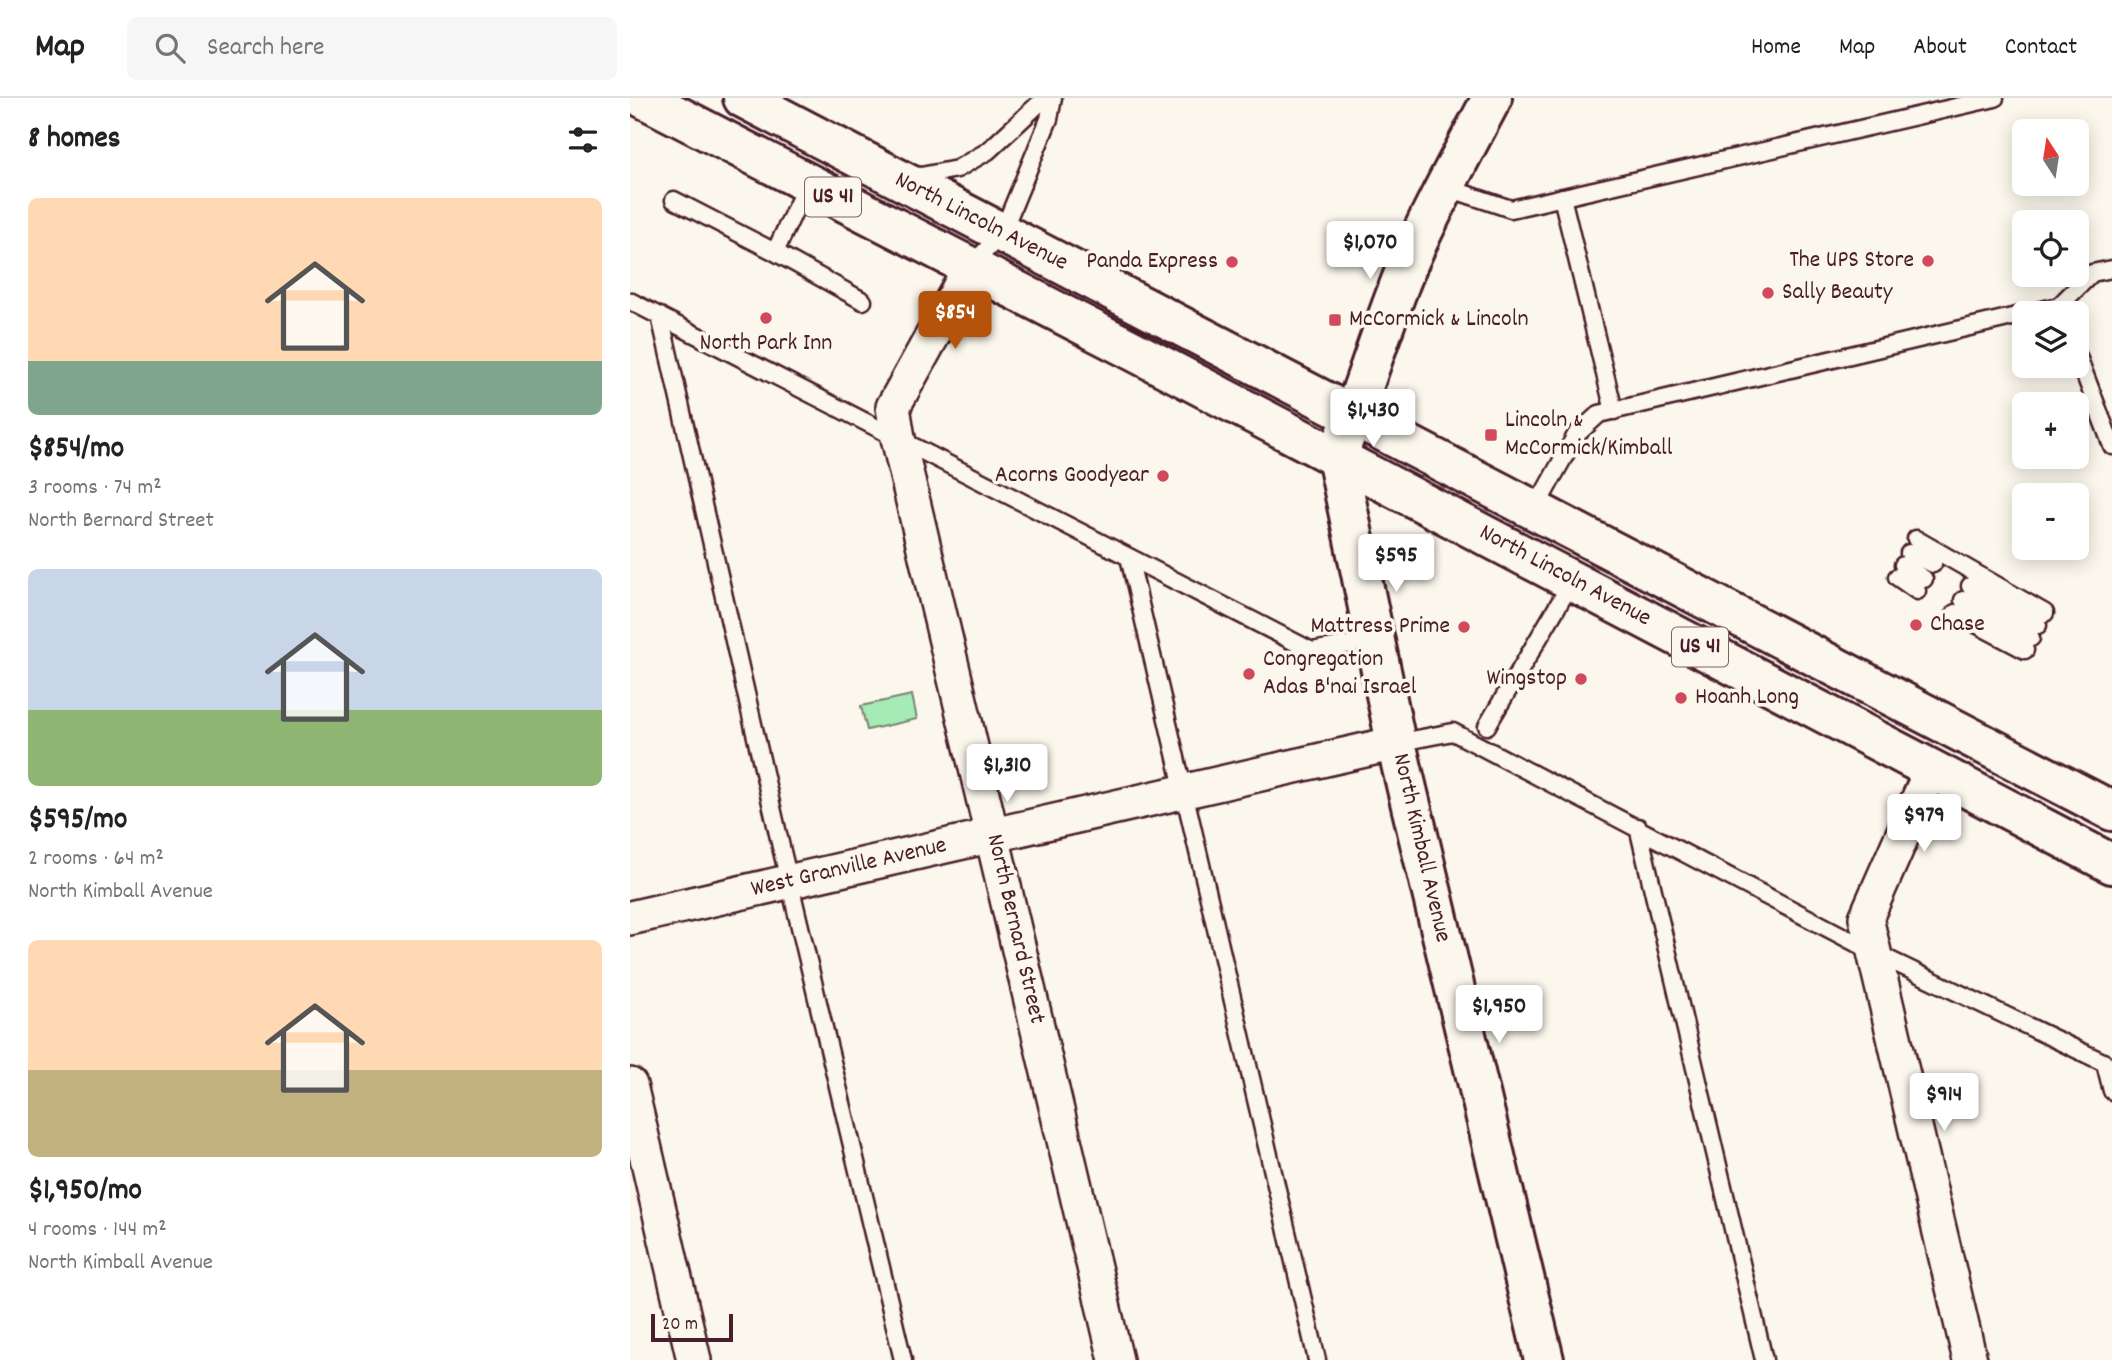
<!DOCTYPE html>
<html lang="en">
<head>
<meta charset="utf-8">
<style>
	:root { --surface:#fff; --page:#f6f6f6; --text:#222; --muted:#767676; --line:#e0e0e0; --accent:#b45309 }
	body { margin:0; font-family:Dekko,sans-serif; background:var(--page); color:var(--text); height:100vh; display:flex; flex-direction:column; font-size:26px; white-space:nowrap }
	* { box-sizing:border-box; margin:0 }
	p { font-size:23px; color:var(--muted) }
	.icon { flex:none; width:38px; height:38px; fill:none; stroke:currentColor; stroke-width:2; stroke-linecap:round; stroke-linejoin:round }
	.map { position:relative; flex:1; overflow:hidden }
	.drawer { display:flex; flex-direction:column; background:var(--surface); width:630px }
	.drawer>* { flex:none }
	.needle { width:46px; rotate:348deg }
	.fabs { position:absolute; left:1382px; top:21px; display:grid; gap:14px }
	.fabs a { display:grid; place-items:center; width:77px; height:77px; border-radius:10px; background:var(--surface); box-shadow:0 4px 18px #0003; font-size:35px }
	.scale { position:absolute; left:21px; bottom:18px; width:82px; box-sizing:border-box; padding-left:7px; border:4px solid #4a1f2b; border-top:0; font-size:19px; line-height:24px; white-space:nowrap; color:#4a1f2b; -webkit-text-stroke:5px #fbf7ec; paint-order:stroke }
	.price { position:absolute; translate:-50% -60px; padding:0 16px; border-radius:7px; background:#fff; color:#222; font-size:23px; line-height:46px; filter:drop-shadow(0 2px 4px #0008) }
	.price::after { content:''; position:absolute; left:50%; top:42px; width:21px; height:16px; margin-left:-10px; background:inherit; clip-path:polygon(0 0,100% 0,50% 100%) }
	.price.current { background:var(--accent); color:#fff }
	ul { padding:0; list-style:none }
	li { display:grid; align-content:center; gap:14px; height:371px; padding:0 28px }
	li span { display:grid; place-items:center; height:217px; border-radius:10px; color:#555 }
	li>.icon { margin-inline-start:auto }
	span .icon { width:126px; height:126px; fill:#fffc; stroke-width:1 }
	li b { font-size:30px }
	h2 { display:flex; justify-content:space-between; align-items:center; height:84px; padding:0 28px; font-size:30px }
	header { display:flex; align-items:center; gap:42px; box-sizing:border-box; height:98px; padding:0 35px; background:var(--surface); border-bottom:2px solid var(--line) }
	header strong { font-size:33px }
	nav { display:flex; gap:38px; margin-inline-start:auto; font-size:24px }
	.search { width:490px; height:63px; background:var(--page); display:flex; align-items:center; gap:18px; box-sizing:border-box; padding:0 24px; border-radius:10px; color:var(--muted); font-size:26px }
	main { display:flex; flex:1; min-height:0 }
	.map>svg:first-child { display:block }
</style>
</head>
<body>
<header>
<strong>Map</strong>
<div class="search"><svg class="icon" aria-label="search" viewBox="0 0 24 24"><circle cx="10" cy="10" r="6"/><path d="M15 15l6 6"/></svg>Search here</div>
<nav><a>Home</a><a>Map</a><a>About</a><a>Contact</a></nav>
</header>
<main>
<section class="drawer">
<h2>8 homes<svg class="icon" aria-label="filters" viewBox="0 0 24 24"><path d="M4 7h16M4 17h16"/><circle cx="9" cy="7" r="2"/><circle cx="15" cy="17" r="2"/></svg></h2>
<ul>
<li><span style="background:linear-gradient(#ffd9b3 75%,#7fa58c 0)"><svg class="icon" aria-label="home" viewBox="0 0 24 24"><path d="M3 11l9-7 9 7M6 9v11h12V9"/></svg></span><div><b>$854/mo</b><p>3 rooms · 74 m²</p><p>North Bernard Street</p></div></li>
<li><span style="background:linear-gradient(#c9d6e8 65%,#8fb573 0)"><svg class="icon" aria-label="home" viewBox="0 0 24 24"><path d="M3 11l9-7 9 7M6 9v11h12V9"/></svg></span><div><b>$595/mo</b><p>2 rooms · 64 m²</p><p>North Kimball Avenue</p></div></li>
<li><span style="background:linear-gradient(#ffd9b3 60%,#c2b280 0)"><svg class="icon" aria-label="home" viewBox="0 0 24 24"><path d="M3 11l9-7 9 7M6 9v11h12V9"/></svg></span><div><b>$1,950/mo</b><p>4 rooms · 144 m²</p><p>North Kimball Avenue</p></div></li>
</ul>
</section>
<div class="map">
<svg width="1482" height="1262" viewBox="0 0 1482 1262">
	<rect width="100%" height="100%" fill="#fbf7ec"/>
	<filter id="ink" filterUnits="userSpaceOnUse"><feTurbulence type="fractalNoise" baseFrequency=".0143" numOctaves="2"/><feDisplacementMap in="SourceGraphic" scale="14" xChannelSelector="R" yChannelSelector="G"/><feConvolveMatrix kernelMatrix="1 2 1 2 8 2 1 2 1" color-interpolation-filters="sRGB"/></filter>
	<g filter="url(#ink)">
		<path fill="#a6ebb6" stroke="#788570" stroke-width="2" d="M282 597 287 621 237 632 231 608Z"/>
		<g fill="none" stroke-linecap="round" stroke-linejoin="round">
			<defs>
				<path id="service" d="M280 77 291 78 327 71 358 53 415 0
					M815 89 881 111 1365 0
					M932 99 984 313
					M44 102 145 154 177 86
					M145 154 233 203
					M341 168 372 135 419 21 423 0
					M0 203 682 553 745 542
					M1399 215 1429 208 1462 175 1482 171
					M30 218 151 749 273 1262
					M1447 256 1482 348
					M905 411 946 337 969 316 1395 216
					M1286 441 1415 515
					M1279 455 1303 466
					M499 459 687 1262
					M1273 467 1294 481
					M1267 479 1287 493
					M1340 488 1408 527
					M1333 502 1401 540
					M1325 515 1395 552
					M857 628 943 482
					M766 645 823 634 1243 854 1475 965 1482 993
					M1008 729 1134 1262"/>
				<path id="minor" d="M340 170 263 309 268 340 486 1262
					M1302 670 1236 820 1340 1262
					M0 820 766 645
					M0 987 64 1262"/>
				<path id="tertiary" d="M707 359 766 645 914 1262"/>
				<path id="secondary" d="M707 359C733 296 751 230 777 168 802 110 833 55 862 0"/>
				<path id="primary" d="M13 0 496 249 1482 766
					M113 0 1482 713"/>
			</defs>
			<use href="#service" stroke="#4a1f2b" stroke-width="21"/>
			<use href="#minor" stroke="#4a1f2b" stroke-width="38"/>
			<use href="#tertiary" stroke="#4a1f2b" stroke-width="44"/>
			<use href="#secondary" stroke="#4a1f2b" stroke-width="44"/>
			<use href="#primary" stroke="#4a1f2b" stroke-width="44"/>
			<use href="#service" stroke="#fbf7ec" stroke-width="16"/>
			<use href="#minor" stroke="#fbf7ec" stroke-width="33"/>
			<use href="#tertiary" stroke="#fbf7ec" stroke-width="38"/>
			<use href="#secondary" stroke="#fbf7ec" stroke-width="38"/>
			<use href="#primary" stroke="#fbf7ec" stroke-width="38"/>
		</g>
	</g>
	<g fill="#d1495b" stroke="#fbf7ec" stroke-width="2.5">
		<circle cx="1298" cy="163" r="7"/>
		<circle cx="602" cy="164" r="7"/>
		<circle cx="1138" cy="195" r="7"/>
		<circle cx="136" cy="220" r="7"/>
		<rect x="698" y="215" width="14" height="14" rx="3.5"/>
		<rect x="854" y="330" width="14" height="14" rx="3.5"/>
		<circle cx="533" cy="378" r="7"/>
		<circle cx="1286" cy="527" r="7"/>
		<circle cx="834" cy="529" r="7"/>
		<circle cx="619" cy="576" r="7"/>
		<circle cx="951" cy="581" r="7"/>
		<circle cx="1051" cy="600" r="7"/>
	</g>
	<g text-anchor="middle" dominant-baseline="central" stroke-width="7" stroke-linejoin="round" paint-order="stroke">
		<g fill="#fbf7ec" stroke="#7f6065" stroke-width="2">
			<rect x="175" y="79.5" width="56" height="39" rx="5"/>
			<rect x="1042" y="529.5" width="56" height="39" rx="5"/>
		</g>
		<g font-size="23" font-weight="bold" fill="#4a1f2b">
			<text x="203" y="99">US 41</text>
			<text x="1070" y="549">US 41</text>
		</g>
		<g font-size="24" fill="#4a1f2b" stroke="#fbf7ec">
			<text transform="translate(351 124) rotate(27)">North Lincoln Avenue</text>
			<text transform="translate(935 478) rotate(28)">North Lincoln Avenue</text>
			<text transform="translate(791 750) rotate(77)">North Kimball Avenue</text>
			<text transform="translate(219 770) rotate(-13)">West Granville Avenue</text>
			<text transform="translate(385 831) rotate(77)">North Bernard Street</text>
		</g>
		<g font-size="24" fill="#4a1f2b" stroke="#fbf7ec" text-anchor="start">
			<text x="1284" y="163" text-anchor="end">The UPS Store</text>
			<text x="588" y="164" text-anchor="end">Panda Express</text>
			<text x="1152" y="195">Sally Beauty</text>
			<text x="719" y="222">McCormick &amp; Lincoln</text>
			<text x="136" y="246" text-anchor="middle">North Park Inn</text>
			<text x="875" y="323">Lincoln &amp;<tspan x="875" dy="28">McCormick/Kimball</tspan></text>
			<text x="519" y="378" text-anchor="end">Acorns Goodyear</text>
			<text x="1300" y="527">Chase</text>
			<text x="820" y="529" text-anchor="end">Mattress Prime</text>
			<text x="633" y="562">Congregation<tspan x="633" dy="28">Adas B'nai Israel</tspan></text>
			<text x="937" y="581" text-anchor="end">Wingstop</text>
			<text x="1065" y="600">Hoanh Long</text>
		</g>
	</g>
</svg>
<div class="fabs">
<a><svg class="needle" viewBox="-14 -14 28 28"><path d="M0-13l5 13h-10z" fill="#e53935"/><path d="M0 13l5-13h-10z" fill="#767676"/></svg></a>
<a><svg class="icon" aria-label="locate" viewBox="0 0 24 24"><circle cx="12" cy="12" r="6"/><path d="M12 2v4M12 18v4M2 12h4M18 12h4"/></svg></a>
<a><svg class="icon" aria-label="layers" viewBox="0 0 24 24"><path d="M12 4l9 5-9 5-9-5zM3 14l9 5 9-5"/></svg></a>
<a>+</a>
<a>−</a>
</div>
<div class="scale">20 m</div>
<b class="price" style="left:740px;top:183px">$1,070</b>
<b class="price current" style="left:325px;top:253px">$854</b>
<b class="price" style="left:743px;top:351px">$1,430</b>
<b class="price" style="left:766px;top:496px">$595</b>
<b class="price" style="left:377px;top:706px">$1,310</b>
<b class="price" style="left:1294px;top:756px">$979</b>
<b class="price" style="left:869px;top:947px">$1,950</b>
<b class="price" style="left:1314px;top:1035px">$914</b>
</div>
</main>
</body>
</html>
